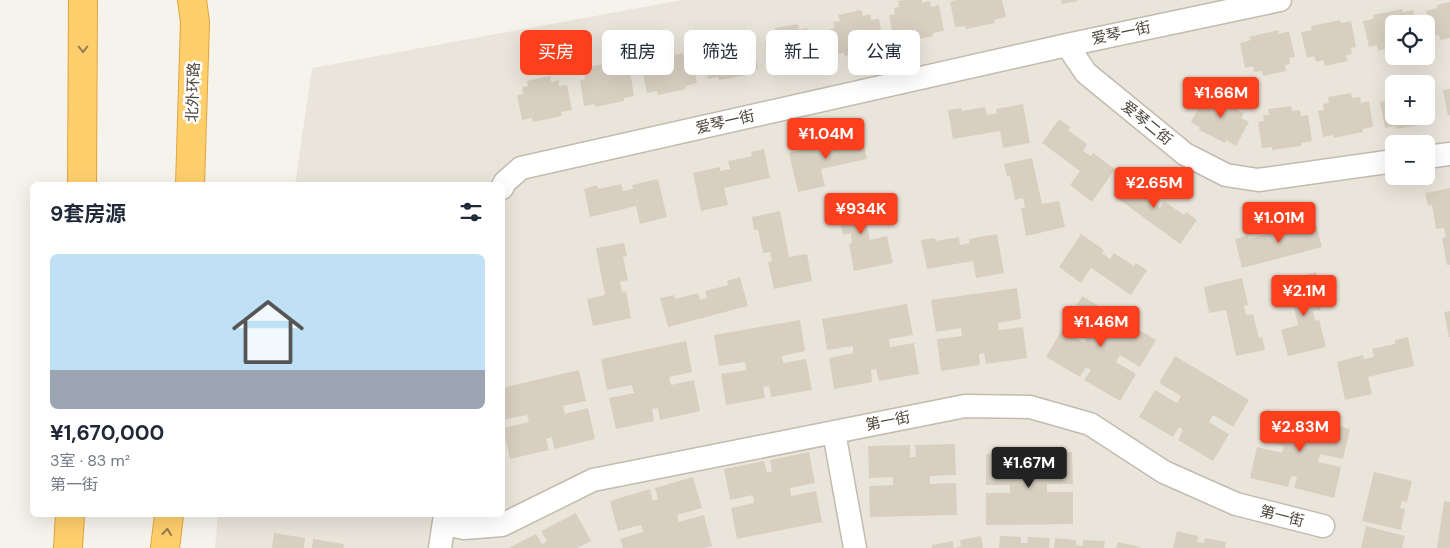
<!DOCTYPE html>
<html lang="zh">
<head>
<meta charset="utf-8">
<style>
	:root { --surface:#fff; --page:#f2f2f3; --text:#1f2937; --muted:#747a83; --line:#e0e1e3; --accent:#fc3f1d }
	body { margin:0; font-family:"DM Sans","Noto Sans SC",sans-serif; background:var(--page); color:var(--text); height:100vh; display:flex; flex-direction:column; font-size:19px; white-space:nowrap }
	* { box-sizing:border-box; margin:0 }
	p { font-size:16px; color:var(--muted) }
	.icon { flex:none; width:28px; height:28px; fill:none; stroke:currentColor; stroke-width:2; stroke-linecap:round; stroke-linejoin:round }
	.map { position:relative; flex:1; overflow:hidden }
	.details { position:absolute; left:30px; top:182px; width:475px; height:335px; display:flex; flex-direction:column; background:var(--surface); border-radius:8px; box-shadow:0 5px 20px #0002 }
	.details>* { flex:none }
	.guide { position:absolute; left:520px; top:30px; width:475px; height:45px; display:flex; gap:10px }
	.tools { position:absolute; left:1385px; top:15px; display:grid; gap:10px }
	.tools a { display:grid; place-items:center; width:50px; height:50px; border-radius:8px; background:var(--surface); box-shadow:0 5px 20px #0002; font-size:25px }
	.price { position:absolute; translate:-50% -42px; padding:0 11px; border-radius:5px; background:var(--accent); color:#fff; font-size:16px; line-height:32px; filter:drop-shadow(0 1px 2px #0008) }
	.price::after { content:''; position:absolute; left:50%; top:30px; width:15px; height:11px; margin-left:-8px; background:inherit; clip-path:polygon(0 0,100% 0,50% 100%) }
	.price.current { background:#222; color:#fff }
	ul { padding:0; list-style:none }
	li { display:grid; align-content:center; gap:10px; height:265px; padding:0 20px }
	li+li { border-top:1px solid var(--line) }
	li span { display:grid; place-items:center; height:155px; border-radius:8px; color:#555 }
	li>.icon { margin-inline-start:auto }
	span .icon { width:90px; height:90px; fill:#fffc; stroke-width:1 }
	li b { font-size:21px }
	h2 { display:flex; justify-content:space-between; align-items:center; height:60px; padding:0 20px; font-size:21px }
	.tag { padding:0 18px; border-radius:8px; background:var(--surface); box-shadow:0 5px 20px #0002; font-size:18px; line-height:45px }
	.tag.current { background:var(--accent); color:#fff }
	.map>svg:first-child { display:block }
</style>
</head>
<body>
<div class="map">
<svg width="1450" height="548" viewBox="0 0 1450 548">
	<rect width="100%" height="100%" fill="#f6f3ec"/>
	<path fill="#eae5da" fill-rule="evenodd" d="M682 0H1450V548H215L218 515H502V185H295L312 68ZM1394 24H1426V56H1394ZM1394 84H1426V116H1394ZM1394 144H1426V176H1394Z"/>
	<path fill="#d8cfc1" d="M904 0H922V3L930 1 931 7 939 5 944 31 933 33V36L905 42 904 39 894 41 889 15 895 14 894 8 899 7 898 1Z
		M956 0H1002L1006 17 994 20 995 23 966 29V26L955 27 950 2Z
		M1061 0H1078V1L1062 4Z
		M1450 2V38L1440 40 1439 35 1432 36 1426 11 1437 8 1436 5Z
		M1402 9 1403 12 1413 10 1416 24H1394V53L1387 55 1385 49 1378 51 1377 45 1369 47 1363 21 1374 19 1373 15Z
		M861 10 863 16 870 14 871 20 879 19 884 45 873 47 874 50 845 56 844 53 834 54 829 29 835 28 833 22 840 21 838 15Z
		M1340 20 1341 23 1351 21 1356 47 1351 48 1352 54 1346 55 1348 61 1325 66 1323 60 1316 62 1314 56 1307 58 1301 32 1312 30 1311 26Z
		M798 24 799 30 807 28 808 34 816 32 821 58 810 60V64L781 69V66L770 68 765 42 771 41 770 35 776 34 775 28Z
		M1278 30 1279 34 1289 31 1295 57 1289 58 1290 64 1285 65 1286 71 1263 76 1262 71 1254 72 1253 66 1245 68 1240 43 1251 40 1249 37Z
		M736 35 737 41 745 39V45L753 44 758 69 747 71 748 75 719 80 718 77 708 79 703 53 709 52 708 47 713 45 712 40Z
		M674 49 675 55 683 53 684 59 692 57 697 83 686 86V89L658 95 657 91 647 93 642 68 648 66 646 61 652 59 651 54Z
		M612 62 613 68 621 66 622 72 630 70 634 96 624 98V101L595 107V104L584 106 580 80 585 79 584 73 590 72 589 67Z
		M550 76 551 82 559 80V86L567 85 572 110 561 112 562 116 533 122 532 118 522 120 517 95 523 94 522 87 528 86 527 81Z
		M1394 87V116H1426V93L1430 92 1435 118 1424 120 1425 124 1396 129 1395 126 1385 128 1380 102 1386 101 1385 95 1391 94 1389 88Z
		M1450 89V115L1448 116 1443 90Z
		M1351 93 1352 98 1360 97 1361 103 1369 101 1373 127 1362 129 1363 132 1334 138 1333 135 1323 137 1318 111 1324 110 1323 104 1329 103 1328 97Z
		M1219 94 1240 104 1237 110 1244 113 1241 118 1249 122 1236 146 1226 140 1225 143 1199 130 1200 127 1191 122 1203 99 1208 102 1211 96 1216 99Z
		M1023 104 1030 143 1003 148 1000 131 953 139 948 110 961 108 962 111 985 107 987 115 997 113 996 109Z
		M1291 106 1292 111 1300 110 1301 116 1308 115 1312 141 1301 143V146L1272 150V147L1262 148 1258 122 1264 121 1263 115H1269L1268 109Z
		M1059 119 1070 127 1068 130 1087 144 1083 151 1091 156 1093 153 1115 169 1092 202 1070 185 1080 171 1042 143Z
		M861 130 867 159 821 169 825 186 798 192 789 153 816 147 817 151 826 149 825 142 848 137 847 133Z
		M764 149 770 178 724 188 728 205 701 211 693 173 720 167V171L730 169 728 161 752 156 751 152Z
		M1032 158 1042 204 1059 201 1065 227 1026 236 1021 208H1025L1023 198 1015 200 1010 176 1007 177 1004 164Z
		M1130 172 1141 180 1139 183 1158 197 1154 203 1160 208 1164 201 1184 215 1186 212 1197 220 1180 244 1113 195Z
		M658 179 667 217 640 224 636 206 590 217 584 189 597 185 598 189 621 184 623 191 633 189 632 185Z
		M1450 188V265H1447L1442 238 1446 237 1444 228 1436 229 1432 205 1428 206 1425 193Z
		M860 193 870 240 887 236 893 263 854 271 849 244 852 243 851 233 843 235 838 211 834 212 832 199Z
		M780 211 789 257 807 254 812 281 774 289 768 262 772 261 770 252 763 253 758 230H754L752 217Z
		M1314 218 1322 247 1242 268 1235 239 1248 236 1249 239 1271 233 1274 241 1281 239 1279 231 1302 225 1301 222Z
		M997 234 1004 273 976 278 973 261 927 269 921 240 935 238V241L959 237 960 245 970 243 969 239Z
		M1081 234 1104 250 1102 253 1110 259 1114 253 1134 266 1136 263 1147 270 1131 295 1091 268 1081 283 1059 267Z
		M624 243 627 256 623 257 628 280 620 282 622 292 626 291 631 318 593 326 587 299 605 295 596 248Z
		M1316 272 1319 285 1315 287 1321 310 1313 311 1315 321 1319 320 1326 347 1288 356 1281 330 1298 325 1287 279Z
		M740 277 748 306 668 327 660 298 674 295 675 299 698 293 700 300 707 298 705 291 728 285 727 281Z
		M1242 278 1248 305 1244 306 1246 315 1253 314 1259 338 1262 337 1265 350 1236 356 1226 310 1209 313 1204 287Z
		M1017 288 1021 319 998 323 999 330 1023 327 1027 358 986 364 984 353 979 354 980 365 941 371 937 339 962 336 961 328 936 332 931 300Z
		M1082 296 1156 340 1140 367 1120 355 1116 362 1136 374 1120 401 1084 380 1091 370 1086 367 1080 377 1046 357 1062 330 1084 343 1088 336 1066 323Z
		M907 304 913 335 889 339 890 347 914 343 919 374 879 381 876 369 871 370 872 382 834 389 829 358 853 353V346L827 350 822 319Z
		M1450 311V337H1449L1444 312Z
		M800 320 805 351 782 356 783 363 806 359 812 390 771 397 769 386 763 387 765 398 726 405 721 374 746 370 745 362 719 366 714 335Z
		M1408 337 1414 366 1368 377 1372 394 1345 400 1337 362 1363 355 1364 359 1374 357 1372 349 1395 344V340Z
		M686 341 692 372 669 377 671 385 694 380 700 411 660 420 658 408 652 409 654 421 616 429 609 398 634 393 632 385 607 390 601 359Z
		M1175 356 1249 400 1233 427 1213 415 1209 422 1229 434 1213 461 1178 440 1183 430 1179 427 1173 437 1139 417 1155 390 1177 403 1181 396 1159 383Z
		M579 370 586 401 563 406 565 414 588 408 595 439 554 449 552 437 546 439 549 450 510 459 503 428 529 422 527 415 502 420V388Z
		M1266 409 1350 429 1343 459 1320 454 1318 462 1341 467 1334 498 1294 488 1297 477 1291 476 1288 487 1250 478 1257 447 1282 453 1284 446 1259 440Z
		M955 444 956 475 930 476V484L956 483 957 515 870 517 869 486 893 485V477L869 478 868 446 910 445V457H916L915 445Z
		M809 452 815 483 790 488 791 496 816 491 822 522 737 539 731 508 754 503 753 495 730 500 724 469 764 461 767 473 772 471 770 460Z
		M1072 452 1073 484H1047V492H1073V524L986 525V493H1010V485H986V454L1027 453V465H1033V453Z
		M1374 472 1412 481 1407 502 1402 501 1400 508 1405 509 1401 530 1362 521Z
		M693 477 702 508 677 515 679 522 704 515 712 546 704 548H623L620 539 643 532 641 525 618 531 610 501 650 489 653 501 658 499 655 488Z
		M1444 501 1450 502V548H1437Z
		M576 513 591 541 577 548H509L536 534 542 544 547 541 541 531Z
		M1366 526 1405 536 1402 548H1361Z
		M1177 531 1198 536 1197 542 1204 543 1205 538 1226 542 1225 548H1173Z
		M274 533 305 538 304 548H272Z
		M981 536 983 548H955L961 546 960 540Z
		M1000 536 1021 537V543H1027L1028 537 1050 538 1049 548H999Z
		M1055 538 1076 540V545L1083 546V540L1105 541 1104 548H1054Z
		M313 539 344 544 343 548H312Z
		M953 541 954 548H932V545Z
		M1118 542 1140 547V548H1116Z"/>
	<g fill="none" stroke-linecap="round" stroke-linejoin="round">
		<defs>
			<path id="street" d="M1067 45 1086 73 1185 154 1226 175 1258 180 1394 161
				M1426 157 1450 154
				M502 188 505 182 521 168 1067 45 1280 0
				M834 432 855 548
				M444 524 464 528 502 525 593 480 965 406 1030 407 1090 424 1164 472 1236 504 1323 526
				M440 548 445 515"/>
			<path id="highway" d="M82 185 83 0
				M190 185 195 22 192 0
				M68 548 70 515
				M165 548 169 515"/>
		</defs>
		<use href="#street" stroke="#c2bbae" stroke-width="25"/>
		<use href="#highway" stroke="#e0a43c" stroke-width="30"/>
		<use href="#street" stroke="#fff" stroke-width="22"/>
		<use href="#highway" stroke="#ffcf6e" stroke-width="28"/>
	</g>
	<defs><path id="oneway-chevron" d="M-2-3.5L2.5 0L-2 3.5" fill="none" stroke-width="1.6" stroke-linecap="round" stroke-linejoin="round" transform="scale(1.25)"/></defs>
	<g stroke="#937c4e">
		<use href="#oneway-chevron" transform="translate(83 49) rotate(90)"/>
		<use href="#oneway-chevron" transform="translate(167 532) rotate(-84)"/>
	</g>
	<g text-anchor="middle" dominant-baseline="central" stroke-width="5" stroke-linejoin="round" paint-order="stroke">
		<g font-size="15" fill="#4b4439" stroke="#fff">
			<text transform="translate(1121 33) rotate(-12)">爱琴一街</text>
			<text transform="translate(193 92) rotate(-88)">北外环路</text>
			<text transform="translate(725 122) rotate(-13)">爱琴一街</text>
			<text transform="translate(1147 123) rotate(39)">爱琴二街</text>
			<text transform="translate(888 421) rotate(-11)">第一街</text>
			<text transform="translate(1282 516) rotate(14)">第一街</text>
		</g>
	</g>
</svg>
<div class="tools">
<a><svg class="icon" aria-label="locate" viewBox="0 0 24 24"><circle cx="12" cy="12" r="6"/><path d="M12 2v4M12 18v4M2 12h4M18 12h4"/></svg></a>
<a>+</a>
<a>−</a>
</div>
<b class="price" style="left:1221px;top:119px">¥1.66M</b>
<b class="price" style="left:826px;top:160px">¥1.04M</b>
<b class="price" style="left:1154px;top:209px">¥2.65M</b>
<b class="price" style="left:861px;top:235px">¥934K</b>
<b class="price" style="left:1279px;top:244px">¥1.01M</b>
<b class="price" style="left:1304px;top:317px">¥2.1M</b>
<b class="price" style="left:1101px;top:348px">¥1.46M</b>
<b class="price" style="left:1300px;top:453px">¥2.83M</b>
<b class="price current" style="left:1029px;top:489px">¥1.67M</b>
<div class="guide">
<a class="tag current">买房</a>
<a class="tag">租房</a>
<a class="tag">筛选</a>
<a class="tag">新上</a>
<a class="tag">公寓</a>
</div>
<section class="details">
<h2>9套房源<svg class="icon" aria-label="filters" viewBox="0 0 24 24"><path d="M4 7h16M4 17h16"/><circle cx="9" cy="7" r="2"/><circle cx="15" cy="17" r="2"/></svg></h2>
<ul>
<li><span style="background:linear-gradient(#bfe0f5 75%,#9aa5b1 0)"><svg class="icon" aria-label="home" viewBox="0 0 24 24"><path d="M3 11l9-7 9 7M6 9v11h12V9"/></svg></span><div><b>¥1,670,000</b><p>3室 · 83 m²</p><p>第一街</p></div></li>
</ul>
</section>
</div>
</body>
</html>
